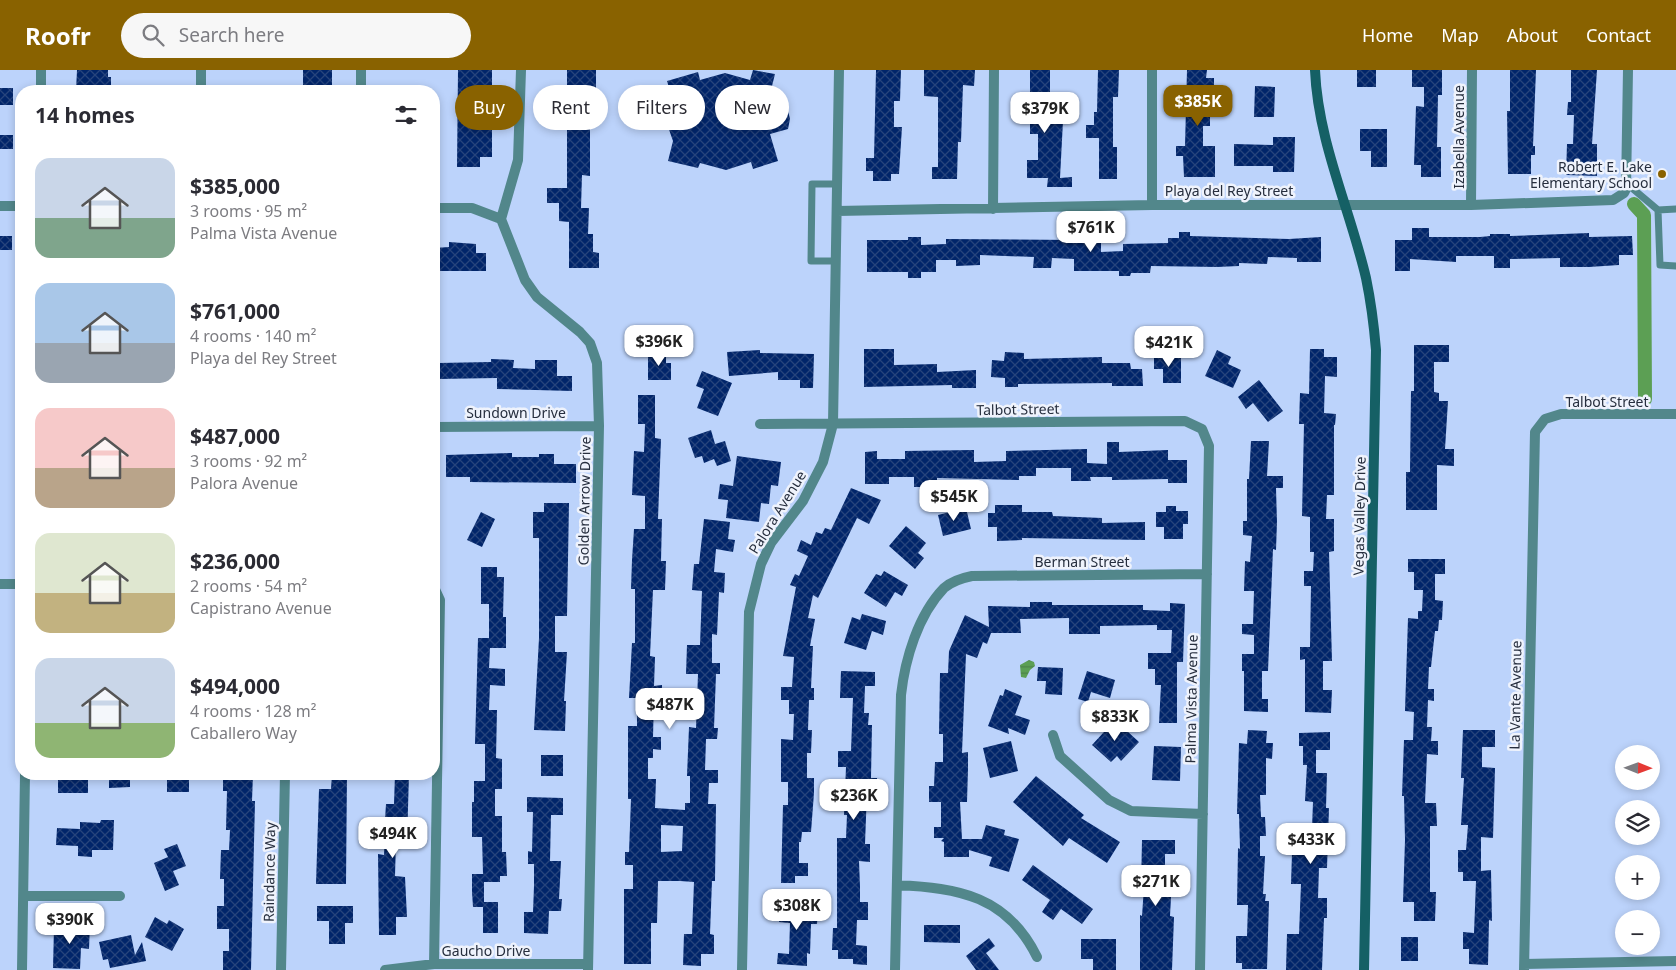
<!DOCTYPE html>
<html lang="en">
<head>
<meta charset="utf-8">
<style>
	:root { --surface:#fff; --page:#f7f7f7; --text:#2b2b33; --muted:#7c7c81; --accent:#896200 }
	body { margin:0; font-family:"Noto Sans",sans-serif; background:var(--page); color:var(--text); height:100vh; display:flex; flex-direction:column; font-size:19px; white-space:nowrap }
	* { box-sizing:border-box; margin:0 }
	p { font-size:16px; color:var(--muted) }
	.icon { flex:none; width:28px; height:28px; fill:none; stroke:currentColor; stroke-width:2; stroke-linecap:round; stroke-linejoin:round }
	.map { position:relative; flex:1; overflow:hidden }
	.details { position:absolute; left:15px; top:15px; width:425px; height:695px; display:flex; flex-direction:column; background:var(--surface); border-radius:20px; box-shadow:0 2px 8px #0003 }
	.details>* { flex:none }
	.top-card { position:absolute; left:455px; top:15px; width:475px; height:45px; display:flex; gap:10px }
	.needle { width:32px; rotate:91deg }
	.tools { position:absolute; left:1615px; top:675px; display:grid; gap:10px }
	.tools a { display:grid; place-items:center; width:45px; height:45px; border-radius:50%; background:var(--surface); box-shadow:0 2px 8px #0003; font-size:25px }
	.price { position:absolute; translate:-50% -42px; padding:0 11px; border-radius:10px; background:#fff; color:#222; font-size:16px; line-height:32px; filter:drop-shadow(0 1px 2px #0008) }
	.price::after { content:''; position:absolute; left:50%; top:30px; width:15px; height:11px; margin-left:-8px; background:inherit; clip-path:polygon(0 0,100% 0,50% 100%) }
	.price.selected { background:var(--accent); color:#fff }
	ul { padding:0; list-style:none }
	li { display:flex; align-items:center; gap:15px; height:125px; padding:0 20px }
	li span { display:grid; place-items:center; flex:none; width:140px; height:100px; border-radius:15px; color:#555 }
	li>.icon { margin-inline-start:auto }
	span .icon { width:60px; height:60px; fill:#fffc; stroke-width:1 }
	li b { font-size:21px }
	h2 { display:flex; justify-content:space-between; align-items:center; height:60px; padding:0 20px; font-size:21px }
	.pill { padding:0 18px; border-radius:22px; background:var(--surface); box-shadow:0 2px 8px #0003; font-size:18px; line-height:45px }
	.pill.selected { background:var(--accent); color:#fff }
	header { display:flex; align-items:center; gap:30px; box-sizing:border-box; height:70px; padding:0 25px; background:var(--accent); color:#fff }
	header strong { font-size:24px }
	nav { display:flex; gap:28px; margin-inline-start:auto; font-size:18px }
	.search { width:350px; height:45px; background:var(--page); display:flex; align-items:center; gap:12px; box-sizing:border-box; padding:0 18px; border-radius:28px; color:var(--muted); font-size:19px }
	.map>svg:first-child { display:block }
</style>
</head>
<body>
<header>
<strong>Roofr</strong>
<div class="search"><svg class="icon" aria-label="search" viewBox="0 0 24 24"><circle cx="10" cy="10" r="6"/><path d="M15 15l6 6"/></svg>Search here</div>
<nav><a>Home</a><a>Map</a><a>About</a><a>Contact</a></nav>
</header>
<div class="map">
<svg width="1676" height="900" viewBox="0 0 1676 900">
	<defs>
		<pattern id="water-rules" width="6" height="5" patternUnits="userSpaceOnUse" patternTransform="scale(1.25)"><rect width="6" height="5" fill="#5c9f54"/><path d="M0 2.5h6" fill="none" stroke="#4c8247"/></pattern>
		<pattern id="building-cross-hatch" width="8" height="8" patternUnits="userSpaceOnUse" patternTransform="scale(1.25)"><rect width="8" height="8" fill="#01256a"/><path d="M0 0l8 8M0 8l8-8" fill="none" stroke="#27447c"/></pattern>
	</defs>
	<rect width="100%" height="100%" fill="#bcd3fb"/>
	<path fill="url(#water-rules)" d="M1029 590 1034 592 1035 596 1030 600 1026 608 1021 607 1020 595Z"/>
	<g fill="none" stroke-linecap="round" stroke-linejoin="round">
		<path stroke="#5c9f54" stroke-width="14" d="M1634 134 1644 145 1645 329"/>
	</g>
	<path fill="url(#building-cross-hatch)" fill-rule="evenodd" d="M77 0H108V7H111V21H76Z
		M303 0H332V21H303Z
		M458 0H492V87H480V97H457Z
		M567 0H596V45L590 44V106L582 105 581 138H589L588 164H593V182L599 183V198H569V152L559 151V133H547V118H567Z
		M753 0 775 4 767 36 788 41 790 49 788 59 770 64 778 91 753 99 751 92 726 100 700 93 698 98 668 91 673 71 666 51 668 42 677 44 667 11 698 2 700 10 725 3 750 10Z
		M876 0H901L900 31H894V57H902L899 104H891V111H873V101H866V88H874Z
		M924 0H975L974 16 963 15 961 72H958L957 109H932V97H938V27L924 26Z
		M1030 0H1050V30H1047V51H1063L1060 108 1072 107V117H1047L1048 108H1027V90H1038V64H1030Z
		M1098 0H1119L1118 27H1113V77H1117V109H1099V68H1086V55H1094V42H1097Z
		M1187 0H1207L1206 8H1214V27H1210V56H1203V76H1215V107H1184L1183 86H1176V76H1185Z
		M1357 0H1376V17H1357Z
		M1412 0H1442V25H1438L1437 77H1441V107H1421V95H1414L1416 36 1424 37V17H1412Z
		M1510 0H1536L1533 76H1535V85H1531V104H1508L1507 41H1510Z
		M1571 0H1597L1592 74H1597V106L1566 105 1567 74H1573L1574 45H1567L1568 32H1571Z
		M1255 16 1275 17 1274 47H1254Z
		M0 18H13V35H0Z
		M1360 59H1387V97H1371V81H1360Z
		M0 65H13V79H0Z
		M1273 67H1295L1294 102H1273V96H1234V74L1273 75Z
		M1412 158H1429V167H1480L1490 166V164H1510V166L1589 163V167L1632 166 1633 185H1619V195L1589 197H1560V188L1510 189V198H1494V186H1456V192L1410 189V201H1395V170H1412Z
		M1179 162H1190V166L1289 169 1321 167V192H1297V188L1268 187 1267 194 1239 193V196L1217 197 1151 196 1150 203H1131L1130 206H1119V201H1074V189L1052 188 1051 198H1033L1034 187 980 185V195L956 196V190H936V202H921V208H908V202H867V170H908V167H921V175L946 174V169L1074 170V166L1101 167V182L1123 181V174L1168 173V168H1179Z
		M0 166H12V180H0Z
		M449 172 476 174V183H486V201H434V178L449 177Z
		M1414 275H1449V292H1434V322L1439 323V331H1448L1445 379H1454V396L1437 395V440H1406V402H1410L1411 321H1414Z
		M864 279H894V295L937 294V302L976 300V318H952V315L864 317Z
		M1310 279H1324V287H1337V307L1325 306 1324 343 1336 344 1335 355H1334V425H1327L1326 449H1334V481L1329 482 1332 591H1323V620H1332L1331 643 1305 642V589L1300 590V577H1310L1311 516H1304V501H1313L1314 482H1310V447L1302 446 1304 354H1299L1300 323 1309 324Z
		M760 280V283L814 284 813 318H800V310H778V302L729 306 727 282Z
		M1217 280 1231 287 1228 294 1241 300 1233 318 1205 306Z
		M666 282V293H671V310H648V283Z
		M1005 282 1024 283V289L1102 287V293H1130L1131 299H1142L1143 316H1112V313L1018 314V317H1005V308L991 307 992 290 1004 291Z
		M1154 286H1181V313H1163V299H1154Z
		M491 289 514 290 513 298 535 299V290H557V306H572V321L497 319V308L438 309V293L491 292Z
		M702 301 732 313 718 346 697 338 704 319 696 316Z
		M1259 310 1283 341 1268 352 1253 333 1246 339 1238 327Z
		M638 325H655V368L661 369 658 449H662L661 491H666L665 520H653L650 586 655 587 654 616 662 615V627L654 628 653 667H661V680L653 679V688H648V709H656L655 738 685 740V733H690V706H687L689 657 696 658 698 604H686L687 575H700L702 521 692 520 694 494H699L704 449 730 452 728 469 735 470 733 482 716 479 714 502 725 503 724 523 719 522 717 565 712 564V593H720V604H716L714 658H718L717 669H706L705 700H718V713H709L708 734H716L715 811H712L710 864 714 865V884H701V896L683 895 684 864H692L694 812 680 811H658L657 853H651V894H624V819H633V795H625V782H629L631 729H628V656H637V628H629L632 573H635V519H631L632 490 634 459H645V426L632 425 634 381 644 382 645 354H638ZM661 755 683 756 682 781 661 782Z
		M711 360 715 374 725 371 731 391 717 396 714 389 704 393 702 386 695 388 688 368Z
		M1251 371H1269L1267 406H1283V418H1276L1277 452 1276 480 1273 479 1268 601H1262V629H1268V642L1244 641V601H1242V584H1254V565L1242 564V554H1253L1254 521H1244L1245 491 1250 492 1252 466 1243 465V451H1247V409H1249Z
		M1107 372H1119V382L1168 380V390H1187V413H1168V409L1112 410V407H1090L1091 411H1071V398H1036V406H1019V410L937 408V417H914V407H889V414H865V382L877 381V389H905V381L974 380V392L1006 391V381L1087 379V393L1107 394Z
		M512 383V387H539V384H554V394H576V413L470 412V407H446V385Z
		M737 386 781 392 778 416 771 415 769 434 761 433 759 452 726 448 728 430 718 429 720 414 733 416Z
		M851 418 881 430 869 454 857 448 818 528 813 525 808 548 815 549 810 576H813L811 618H814V630H809L808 660H812L811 683H807V708H814V723L811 762H802L801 772H799V793H808V806H795V813H781L783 735H788V712H781V669L793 670 794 644H789V630H781V617H792L794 587 783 586 796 517 790 515 795 504 799 506 808 486 797 481 801 470 811 475 816 462 822 464 825 458 831 460Z
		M544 433H569L567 546H555V582H567L564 631H566L565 661 534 660 539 568V468H533V442H544Z
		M995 435H1022V442H1052L1053 446 1102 448V453L1145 452V470L1022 468V470L997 471V457H988V443H995Z
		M1166 436H1176V441H1188V454H1183V469H1164V457H1156V442H1166Z
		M966 438 971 459 943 466 938 445Z
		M481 442 495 449 482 477 467 470Z
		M906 456 926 473 918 483 924 488 915 499 889 476Z
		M1408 489H1445V504H1435V530L1443 531 1442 550H1439L1438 561H1435L1431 597H1429L1428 619H1434V631L1428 630 1427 657H1432L1431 671H1438V685L1427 684 1425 733H1436L1437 756H1430V822H1436L1435 851H1414V832H1403L1405 770 1404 726H1402L1404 670H1413L1414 642 1405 641 1408 548 1418 549V541H1422L1423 520H1414V502H1408Z
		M481 497H497V507H504L503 547H506V578H490L489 598 505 599V616L490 615 489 640H497L496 688 502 689V719H495V746H502V782H506L507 806H500V812H484V832H498V863H483V837H473L472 822V804H483L482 767H472V732H474V711H485V674H475L478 568H489V534H481Z
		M884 501 908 515 902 526 895 522 886 537 864 523 876 504 881 506Z
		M1030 532H1052V535H1143V540L1170 541V533L1185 534 1183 592H1177V653H1159L1161 615H1155V599H1148V583H1171L1172 560H1157V555L1100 556V564H1069V548L1020 549 1021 563H991L987 574 983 572 977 588 966 584 962 683 968 682V699L967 732H960L962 769H982L986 755 1005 760 1004 765 1019 769 1009 802 989 796 992 787 969 780V787H944V772L941 771 944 768H934V757H941V732H929V716H934L935 692H943V664H939L940 603H948L949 581 965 545 989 557 988 536 1030 537Z
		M862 544 886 551 883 565 872 561 866 580 844 573 852 547 860 550Z
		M1038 597 1063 598 1062 625 1045 624 1046 611H1037Z
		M841 601 875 602V616H865L864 643H869L868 655H872L871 708H877V721H867L865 774H870V792L859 791 860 817V832H868V850H857L856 875 867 876V895L853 894V889H838V880H832L833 858H837V768H846L847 745H844L846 697H838V681H851L853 628H840Z
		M1087 601 1115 610 1110 628 1091 622 1088 632 1078 629Z
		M1005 619 1022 626 1015 645 1030 650 1025 665 1008 658 1009 664 988 656 1000 625 1003 626Z
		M1115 650 1139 672 1121 691 1117 686 1111 692 1092 675Z
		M1248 660 1267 661 1266 673H1273L1272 689 1266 688V725H1260L1261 747H1265L1266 766H1260V786H1265L1263 824H1266L1265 831H1269L1267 899H1242V893H1236V866H1247L1248 835H1237L1238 778 1240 779 1239 744H1237L1239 673 1247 674Z
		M1463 660H1495V677H1482V697L1495 698 1493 768 1481 767V801L1491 800 1492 851 1489 850 1488 895 1469 894V879H1463V862L1474 863 1476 811H1463V802H1458V780H1466L1468 755H1461L1464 708H1461Z
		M1330 662V680H1316V703H1327L1326 738H1329L1327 798H1319L1318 828H1327V848H1324L1322 900H1286L1287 864H1299L1301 814H1291L1292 783 1311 784 1313 732 1305 731 1307 695H1303V676H1299V663Z
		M1011 671 1018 701 990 708 983 678Z
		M1154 676 1181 677 1180 711 1152 710Z
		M541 685H563V706H541Z
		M58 704H88V723H58Z
		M109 704H130V717L109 718Z
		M167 704H184V707H189V722H167Z
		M223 704H253L252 731H255L251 900H223V881H229V859H217V836H224V809H220L221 780H229L230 760H226L227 721H223Z
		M332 704H347L346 814H316L319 719H331Z
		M395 704H409L407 772 396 771 395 806 405 807 407 847H396V865H379L378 784 384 785 385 764H378V750H385L386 734H394Z
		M1036 706 1084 745 1081 748 1120 772 1107 793 1069 768 1063 776 1013 732Z
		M527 727 563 728V745H551L550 791H561L559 829H562L561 841H549L548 864 524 863V842H533L534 816V794H528V781L532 782 533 742H527Z
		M101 750H114L113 780H92V787L78 786V776L56 775 57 758 80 759V752L100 753Z
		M1142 770H1175V784H1165V809H1172L1170 846 1174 847 1172 900H1140V845L1142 846 1144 817H1141Z
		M177 774 186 796 173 801 179 815 165 821 154 793 168 787 164 779Z
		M1033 795 1093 839 1082 854 1061 839 1053 850 1042 842 1050 830 1022 810Z
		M787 826 805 827V840H818L817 854H811L810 884 807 883V896L777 894 778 883 789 884 790 853 779 852 780 835H786Z
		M317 836H353V853H345V874H329V851H317Z
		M155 847 167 854 169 850 184 859 172 881 145 867Z
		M75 852 90 853 89 879 81 878 80 899 53 898 54 857 75 858Z
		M924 855H960V873L924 872Z
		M131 865 135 885 142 872 146 891 110 898 108 889 103 890 99 872Z
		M1401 867H1418V891H1401Z
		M989 868 995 876 986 883 999 900H976L966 886Z
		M1081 869H1116V900H1093V889H1081Z"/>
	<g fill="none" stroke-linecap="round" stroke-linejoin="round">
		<path stroke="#52878b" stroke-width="7" d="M1626 113 1658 140 1676 139
			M1658 140 1660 195 1676 196
			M836 191H811L812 114H837"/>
		<path stroke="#52878b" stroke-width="10" d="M41 0V21
			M521 0 518 90 501 149 525 210 537 227 580 262 590 273 597 293 599 356 588 900
			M201 21V0
			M361 21V0
			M1152 135V0
			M1471 135 1472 0
			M0 136H21
			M434 138H472L501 149
			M993 139 994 0
			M837 141 1152 135H1471L1613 130 1624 123 1626 119 1628 0
			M760 354 1185 351 1202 359 1209 376 1200 900
			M434 357 599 356
			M0 514H21
			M434 517 440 530 434 894
			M1053 665 1060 686 1109 730 1131 741 1203 744
			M897 815C959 818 1007 826 1037 887
			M24 826H120
			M1524 894 1676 891
			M22 900 25 704
			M281 900 285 704
			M385 900 434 894H588
			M742 900 749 542 761 494 771 473 803 431 823 392 833 354 839 0
			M895 900 901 625C905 589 918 545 944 518 952 511 962 508 972 506L1207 504
			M1524 900 1535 362 1545 349 1561 344H1676"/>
		<path stroke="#156065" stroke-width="10" d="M1315 0C1318 72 1350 139 1366 208 1371 232 1374 256 1376 280L1364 900"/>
	</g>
	<circle fill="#896200" stroke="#eff3fc" stroke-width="2" cx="1662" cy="104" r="5"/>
	<g text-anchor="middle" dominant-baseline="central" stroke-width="5" stroke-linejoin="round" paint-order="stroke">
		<g font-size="14" fill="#262e3e" stroke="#eff3fc">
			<text transform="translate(1458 67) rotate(-90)">Izabella Avenue</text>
			<text x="1229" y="120">Playa del Rey Street</text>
			<text x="1607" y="331">Talbot Street</text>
			<text transform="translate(1018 339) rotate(-1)">Talbot Street</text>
			<text x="516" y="342">Sundown Drive</text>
			<text transform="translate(584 431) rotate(-89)">Golden Arrow Drive</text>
			<text transform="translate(777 442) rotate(-58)">Palora Avenue</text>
			<text transform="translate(1359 446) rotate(-89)">Vegas Valley Drive</text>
			<text x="1082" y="491">Berman Street</text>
			<text transform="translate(1515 625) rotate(-89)">La Vante Avenue</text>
			<text transform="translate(1191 629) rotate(-89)">Palma Vista Avenue</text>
			<text transform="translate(269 802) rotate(-89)">Raindance Way</text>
			<text x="486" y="880">Gaucho Drive</text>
		</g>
		<g font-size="14" fill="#262e3e" stroke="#eff3fc" text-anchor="end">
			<text x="1652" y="96">Robert E. Lake<tspan x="1652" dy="16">Elementary School</tspan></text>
		</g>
	</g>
</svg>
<div class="tools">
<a><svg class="needle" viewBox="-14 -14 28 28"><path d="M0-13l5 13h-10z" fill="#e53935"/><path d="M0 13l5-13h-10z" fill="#7c7c81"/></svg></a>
<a><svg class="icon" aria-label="layers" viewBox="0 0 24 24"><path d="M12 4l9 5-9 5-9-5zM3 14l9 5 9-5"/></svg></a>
<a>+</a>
<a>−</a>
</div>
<b class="price selected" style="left:1198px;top:57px">$385K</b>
<b class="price" style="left:1045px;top:64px">$379K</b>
<b class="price" style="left:1091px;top:183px">$761K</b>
<b class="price" style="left:659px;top:297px">$396K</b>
<b class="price" style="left:1169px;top:298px">$421K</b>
<b class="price" style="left:954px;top:452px">$545K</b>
<b class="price" style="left:670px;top:660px">$487K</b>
<b class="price" style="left:1115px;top:672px">$833K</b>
<b class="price" style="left:854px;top:751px">$236K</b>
<b class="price" style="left:393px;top:789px">$494K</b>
<b class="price" style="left:1311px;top:795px">$433K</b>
<b class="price" style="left:1156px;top:837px">$271K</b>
<b class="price" style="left:797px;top:861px">$308K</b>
<b class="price" style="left:70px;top:875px">$390K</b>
<div class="top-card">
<a class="pill selected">Buy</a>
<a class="pill">Rent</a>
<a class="pill">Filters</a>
<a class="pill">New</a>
</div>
<section class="details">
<h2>14 homes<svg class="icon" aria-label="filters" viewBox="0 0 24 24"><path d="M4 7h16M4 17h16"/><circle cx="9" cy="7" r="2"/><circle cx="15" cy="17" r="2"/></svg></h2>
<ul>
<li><span style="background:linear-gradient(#c9d6e8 60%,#7fa58c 0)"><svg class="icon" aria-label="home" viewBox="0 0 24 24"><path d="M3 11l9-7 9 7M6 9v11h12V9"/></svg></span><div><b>$385,000</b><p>3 rooms · 95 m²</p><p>Palma Vista Avenue</p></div></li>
<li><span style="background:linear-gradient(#a9c7e8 60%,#9aa5b1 0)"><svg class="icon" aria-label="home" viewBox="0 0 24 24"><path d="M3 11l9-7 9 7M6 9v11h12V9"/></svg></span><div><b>$761,000</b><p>4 rooms · 140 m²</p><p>Playa del Rey Street</p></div></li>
<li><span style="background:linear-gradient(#f6c9c9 60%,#b9a48a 0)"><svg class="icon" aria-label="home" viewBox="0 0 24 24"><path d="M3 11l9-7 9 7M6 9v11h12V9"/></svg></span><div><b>$487,000</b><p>3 rooms · 92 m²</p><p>Palora Avenue</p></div></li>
<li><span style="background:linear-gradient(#dfe7d0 60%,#c2b280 0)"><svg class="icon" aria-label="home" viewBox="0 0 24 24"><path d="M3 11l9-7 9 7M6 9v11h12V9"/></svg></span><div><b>$236,000</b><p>2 rooms · 54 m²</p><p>Capistrano Avenue</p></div></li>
<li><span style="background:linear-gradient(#c9d6e8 65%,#8fb573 0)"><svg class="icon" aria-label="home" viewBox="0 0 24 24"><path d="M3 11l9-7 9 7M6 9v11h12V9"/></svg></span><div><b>$494,000</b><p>4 rooms · 128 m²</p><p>Caballero Way</p></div></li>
</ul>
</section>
</div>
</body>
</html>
